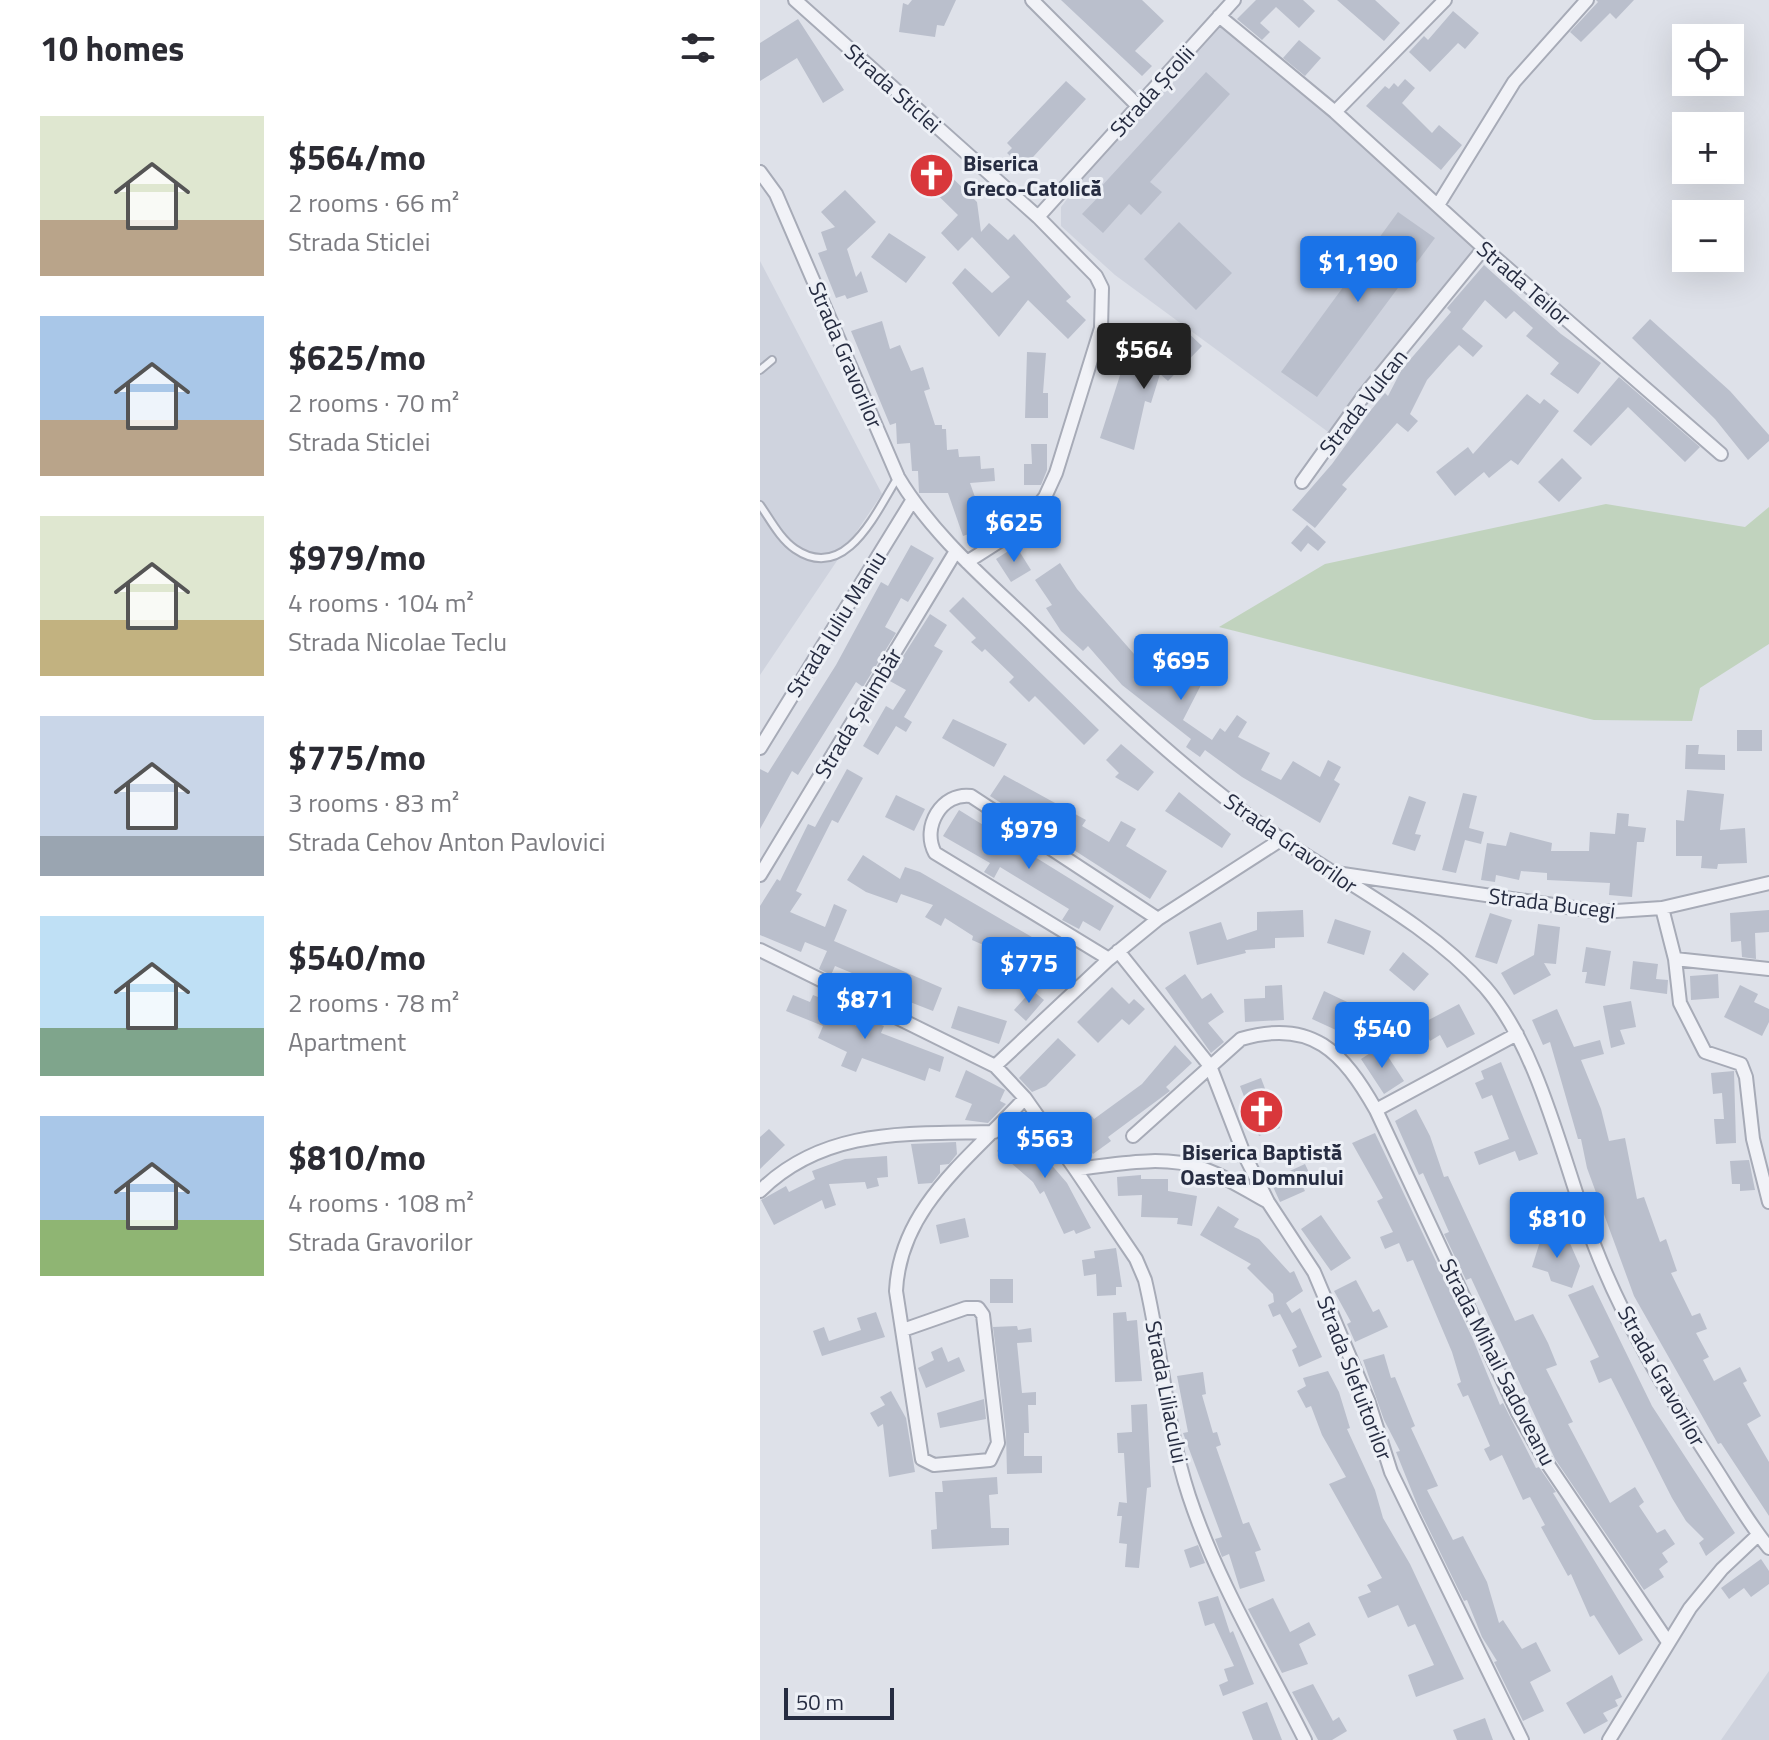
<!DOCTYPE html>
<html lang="en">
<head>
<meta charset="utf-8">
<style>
	:root { --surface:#fff; --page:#f7f7f7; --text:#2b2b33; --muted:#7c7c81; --accent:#1a73e8 }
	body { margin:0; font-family:"Titillium Web",sans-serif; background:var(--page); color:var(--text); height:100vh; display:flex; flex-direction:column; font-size:30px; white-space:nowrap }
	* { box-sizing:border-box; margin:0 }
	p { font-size:26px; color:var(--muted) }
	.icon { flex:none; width:44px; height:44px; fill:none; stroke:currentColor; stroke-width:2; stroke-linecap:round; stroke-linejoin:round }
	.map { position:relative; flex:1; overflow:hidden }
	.panel { display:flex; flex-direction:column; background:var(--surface); width:760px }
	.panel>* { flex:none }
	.controls { position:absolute; left:912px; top:24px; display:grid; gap:16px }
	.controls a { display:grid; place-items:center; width:72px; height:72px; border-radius:0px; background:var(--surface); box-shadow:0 8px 32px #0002; font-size:40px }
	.scale { position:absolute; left:24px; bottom:20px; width:110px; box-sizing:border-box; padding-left:8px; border:4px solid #262c41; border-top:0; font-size:22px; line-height:28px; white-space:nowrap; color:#262c41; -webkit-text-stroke:6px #edf0f6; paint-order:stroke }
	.price { position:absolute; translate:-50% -68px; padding:0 18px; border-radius:8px; background:var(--accent); color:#fff; font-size:26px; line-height:52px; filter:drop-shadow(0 2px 4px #0008) }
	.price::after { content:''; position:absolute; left:50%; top:48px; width:24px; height:18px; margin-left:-12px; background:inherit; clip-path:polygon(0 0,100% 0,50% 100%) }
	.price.on { background:#222; color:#fff }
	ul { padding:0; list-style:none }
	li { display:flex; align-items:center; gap:24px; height:200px; padding:0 40px }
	li span { display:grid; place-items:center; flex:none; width:224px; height:160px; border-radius:0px; color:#555 }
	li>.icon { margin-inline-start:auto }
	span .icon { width:96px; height:96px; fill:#fffc; stroke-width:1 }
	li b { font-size:34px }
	h2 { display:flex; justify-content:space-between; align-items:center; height:96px; padding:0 40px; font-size:34px }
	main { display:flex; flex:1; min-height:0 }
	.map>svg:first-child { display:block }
</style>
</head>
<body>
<main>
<section class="panel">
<h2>10 homes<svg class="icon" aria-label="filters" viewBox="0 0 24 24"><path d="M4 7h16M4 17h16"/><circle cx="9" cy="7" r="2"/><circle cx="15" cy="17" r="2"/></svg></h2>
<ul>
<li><span style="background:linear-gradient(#dfe7d0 65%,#b9a48a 0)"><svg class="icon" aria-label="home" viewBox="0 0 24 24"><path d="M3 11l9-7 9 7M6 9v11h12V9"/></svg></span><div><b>$564/mo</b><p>2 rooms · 66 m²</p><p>Strada Sticlei</p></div></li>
<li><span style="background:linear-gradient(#a9c7e8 65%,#b9a48a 0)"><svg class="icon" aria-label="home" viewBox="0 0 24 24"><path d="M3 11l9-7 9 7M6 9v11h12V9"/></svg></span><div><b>$625/mo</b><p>2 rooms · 70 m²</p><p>Strada Sticlei</p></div></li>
<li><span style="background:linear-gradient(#dfe7d0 65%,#c2b280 0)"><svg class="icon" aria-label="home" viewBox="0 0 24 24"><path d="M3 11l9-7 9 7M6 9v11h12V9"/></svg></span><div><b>$979/mo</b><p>4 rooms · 104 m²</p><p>Strada Nicolae Teclu</p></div></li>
<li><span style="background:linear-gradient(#c9d6e8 75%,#9aa5b1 0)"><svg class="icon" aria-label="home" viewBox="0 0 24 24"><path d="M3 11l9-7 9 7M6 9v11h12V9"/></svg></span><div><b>$775/mo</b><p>3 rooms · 83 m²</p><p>Strada Cehov Anton Pavlovici</p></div></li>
<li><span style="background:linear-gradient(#bfe0f5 70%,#7fa58c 0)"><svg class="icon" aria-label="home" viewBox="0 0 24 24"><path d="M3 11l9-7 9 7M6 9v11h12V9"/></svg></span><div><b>$540/mo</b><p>2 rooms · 78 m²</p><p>Apartment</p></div></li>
<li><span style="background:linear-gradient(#a9c7e8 65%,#8fb573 0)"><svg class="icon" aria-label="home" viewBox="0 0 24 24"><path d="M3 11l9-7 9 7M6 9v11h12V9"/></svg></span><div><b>$810/mo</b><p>4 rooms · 108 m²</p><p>Strada Gravorilor</p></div></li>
</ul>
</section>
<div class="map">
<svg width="1009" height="1740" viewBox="0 0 1009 1740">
	<rect width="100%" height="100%" fill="#dee1e9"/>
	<path fill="#cfd3de" d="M459 16 724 248 575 437 355 275 301 226V207L378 106Z
		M0 261 122 494 0 675Z
		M1009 1670V1740H961L1009 1671Z"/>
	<path fill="#c1d3be" d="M846 504 985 527 1009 507V644L940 688 932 721 834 720 459 627 565 564Z"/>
	<path fill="#babfcc" d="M152 0H196L184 26 177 25 175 37 139 32 143 3 148 5Z
		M301 0H382L404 21 375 51 392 66 382 76Z
		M496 0H543L555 11 539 28 516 7 500 23 510 32 502 40 477 19Z
		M577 0H615L640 23 624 41Z
		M836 0H874L856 19 850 13 821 42 810 32 838 2Z
		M693 11 719 33 705 49 698 43 670 72 649 52 664 36 668 40Z
		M38 19 84 90 63 103 37 58 0 81V43Z
		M539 40 561 58 545 76 523 58Z
		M446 72 470 94 390 182 402 192 381 215 369 204 343 233 322 214 343 192 339 189Z
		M645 79 655 88 642 103 672 133 679 125 702 145 681 170 606 106 625 86 629 89 634 83 638 87Z
		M306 81 326 99 263 168 247 153 252 148 247 143Z
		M171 157 217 202 221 232 229 223 248 240 254 234 311 297 306 301 326 320 308 339 268 300 239 337 192 283 205 268 232 293 250 277 212 237 198 251 181 233 198 215 155 173Z
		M85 190 116 222 87 249 96 277 101 271 108 292 87 299 85 295 76 298 58 253 67 250 61 232 75 227 61 212Z
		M638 212 675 238 557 397 521 372Z
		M419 222 472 273 436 310 384 259Z
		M129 233 166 257 146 283 111 257Z
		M724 265 801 334 841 363 818 394 790 374 799 363 766 336 773 328 754 311 746 319 725 300 702 329 723 346 713 357 699 345 689 355 667 380 650 414 658 421 648 432 637 423 582 485 587 489 555 528 532 510 572 464 611 410 625 393 628 396 642 369 691 312 687 308Z
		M890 319 970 391 1009 435V441L988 460 955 419 872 338Z
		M122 321 130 349 140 345 151 371 163 367 170 389 164 391 175 425H182V429H186L187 450 198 449 199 457 220 456 221 469 234 468 235 481 210 483 226 528 203 536 188 493H159L158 471H152L150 443 137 444 136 423 130 425 91 331Z
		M424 329 442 346 408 381 400 374 391 403 385 401 374 450 340 438 362 369 379 375Z
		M267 352 286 353 283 393H288V418H265Z
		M859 377 940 447 925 462 868 407 831 446 813 431Z
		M767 394 780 404 784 399 799 411 758 465 751 460 729 478 724 472 695 496 676 472 708 447 713 454Z
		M271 444H287V470L281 485H264V464H272Z
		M802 458 822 478 799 502 778 482Z
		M547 525 566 542 558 551 548 543 541 552 531 543Z
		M151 545 174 558 148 602 141 598 125 627 136 633 103 687 96 682 38 775 32 771 0 829V769L8 773 76 665 121 582 128 586Z
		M256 546 271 570 251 582 236 559Z
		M300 563 317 589 382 663 384 660 415 688 425 673 441 685 423 720 452 740 460 728 465 732 477 715 487 722 478 737 510 753 501 770 521 780 533 761 560 777 568 760 581 767 574 780 580 784 560 823 482 777 445 750 440 757 426 747 431 739 362 685 328 646 323 651 301 631 286 608 292 605 275 580Z
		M203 597 339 730 324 745 275 696 269 702 249 682 254 677 225 649 222 652 211 642 216 638 189 611Z
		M170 614 187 625 174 646 183 651 144 717 152 722 146 732 136 726 118 755 103 746 126 706 133 710 146 690 128 680Z
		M193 719 247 744 234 767 182 738Z
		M977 730H1002V751H977Z
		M361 744 394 772 378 791 355 777 359 773 346 760Z
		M926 745H939L938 754 965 755V770L925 769Z
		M87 769 103 778 78 823 72 820 36 891 42 894 30 912 65 927 74 904 87 910 74 941 182 988 173 1011 114 988 116 983 75 966 71 975 59 969 67 951 45 942 41 952 0 935V906L17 879 20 881 48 824 55 827Z
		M244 775 326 820 322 826 349 842 361 821 376 829 366 846 407 871 390 899 230 796Z
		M927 790 964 794 960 830 985 828 987 863 958 864 957 869 941 868 942 856H916V820L924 821Z
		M419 792 471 834 462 848 405 811Z
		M703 793 717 796 709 828 724 832 721 844 705 840 696 873 682 870Z
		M136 795 165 809 154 831 125 817Z
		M649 796 666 802 655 834 661 835 655 851 632 844Z
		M199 810 354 906 340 931 323 921 319 929 302 920 309 909 240 867 234 878 224 872 230 863 183 836Z
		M857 813 869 814 868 826 886 828 884 842H877L872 897 849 895 850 883 787 880V873L761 871 759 880 736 875 735 882 721 880 727 843 746 846 750 832 792 843 791 851H829L830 832 855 834Z
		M103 855 140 879 145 867 160 872 277 940 312 956 299 986 269 973 273 964 230 942 228 947 212 940 213 936 185 918 181 926 165 917 173 905 141 894 137 903 106 892 87 880Z
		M543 910 544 937 515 938V948L485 950 486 953 437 965 429 932 461 922 467 940 497 930V912Z
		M1009 910V932L995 933 996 959 982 957 981 941 971 942 970 913Z
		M730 913 752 920 737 964 715 957Z
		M575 919 611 931 604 955 567 943Z
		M778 924 800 927 796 964 784 963 791 975 754 995 741 973 774 955Z
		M826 947 851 951 845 986 825 983 827 972H822Z
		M643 952 669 974 654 991 629 970Z
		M873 961 898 964 896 979 908 980 907 994 870 989Z
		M425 974 442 999 451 993 464 1012 448 1023 464 1042 451 1053 405 988Z
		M958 974 959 998 931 1000 930 976Z
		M522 985 524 1020 485 1022 484 999 505 998V986Z
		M980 985 998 994 994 1002 1009 1009V1022L1002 1036 964 1017Z
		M352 987 369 1004 374 999 385 1009 369 1025 362 1019 338 1043 317 1022Z
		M272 990 284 1000 266 1021 254 1010Z
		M564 991 602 1009 589 1036 552 1019Z
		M33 995 50 1002 53 995 78 1005 73 1016 97 1026 100 1017 124 1026 121 1033 184 1057 180 1072 169 1068 165 1081 102 1058 96 1072 81 1066 87 1052 58 1038 63 1026 26 1011Z
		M871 1001 876 1027 860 1030 865 1044 851 1048 843 1006Z
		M699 1004 715 1034 687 1048 680 1035 670 1041 661 1024Z
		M198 1006 247 1021 239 1044 191 1028Z
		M797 1009 814 1047 840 1040 844 1054 821 1060 841 1109 849 1141 865 1138 877 1199 884 1197 900 1242 906 1239 917 1271 911 1273 932 1316 940 1313 947 1329 936 1333 949 1357 943 1360 954 1381 980 1367 987 1381 983 1383 1001 1416 987 1424 1009 1462V1516L961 1443 958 1444 874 1296 827 1168 821 1139H818L790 1042 783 1045 772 1020Z
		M298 1038 316 1055 286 1086 272 1092 259 1078Z
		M415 1045 432 1063 406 1087 410 1091 348 1137 351 1141 333 1154 329 1149 318 1158 308 1143 321 1133 316 1127 331 1115 334 1119 382 1084Z
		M621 1046 644 1081 624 1094 601 1059Z
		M741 1062 778 1154 759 1161 755 1151 719 1165 714 1152 749 1139 732 1095 722 1099 715 1083 724 1079 721 1071Z
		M206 1070 245 1090 240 1101 246 1104 228 1123 205 1120 212 1104 195 1097Z
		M974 1071 976 1143 956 1144 954 1119H964L962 1093 953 1094 951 1073Z
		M501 1078 520 1128 499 1136 480 1086Z
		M656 1109 670 1136 684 1177 688 1176 755 1321 773 1314 788 1343 797 1365 786 1369 813 1422 808 1424 850 1503 875 1487 884 1502 879 1506 897 1533 905 1529 915 1544 902 1553 908 1562 899 1569 904 1577 884 1590 795 1459 711 1278 706 1280 684 1234 689 1232 663 1173 659 1175 635 1121Z
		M251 1126 277 1148 307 1183 331 1228 316 1234 314 1230 304 1234 284 1191 280 1194 273 1182 237 1151 247 1139 242 1134Z
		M9 1129 25 1145 0 1169V1137Z
		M615 1133 712 1337 740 1405 743 1403 776 1468 779 1467 796 1492 793 1493 883 1640 859 1655 834 1615 830 1617 811 1574 808 1576 781 1527 785 1525 770 1497 763 1500 742 1455 730 1461 724 1449 730 1446 708 1395 703 1397 697 1384 701 1382 692 1352 653 1260 647 1262 639 1243 625 1249 620 1237 633 1232 617 1201 623 1198 592 1143Z
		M196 1142 197 1154 189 1164 180 1165V1173L172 1183 158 1184 151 1144Z
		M127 1156 128 1177 117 1178 119 1186 107 1189 105 1182 69 1184 76 1205 65 1209 62 1200 14 1225 1 1200 26 1186 29 1192 55 1179 52 1171 85 1159Z
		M989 1160 995 1190 980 1191V1184H972L970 1161Z
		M545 1164 552 1179 541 1183 545 1191 520 1202 510 1180Z
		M381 1175V1179H408V1191L437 1196 432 1226 417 1224 418 1218 381 1217 382 1195 358 1196 357 1177Z
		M458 1206 479 1219 474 1227 499 1239 530 1273 534 1271 543 1291 526 1303 532 1313 540 1308 562 1357 539 1367 532 1350 537 1347 520 1314 513 1317 508 1305 514 1302 513 1294 487 1268 491 1264 440 1235Z
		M561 1215 591 1258 571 1271 541 1229Z
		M205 1218 209 1237 180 1244 176 1225Z
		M794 1231 799 1239 809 1241 820 1266 812 1288 791 1281 788 1272 772 1267 782 1235 787 1236Z
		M356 1248 362 1287H356V1295L337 1296 336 1274 324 1276 322 1260 335 1258 334 1251Z
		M230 1279H253V1303H230Z
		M596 1280 613 1312 619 1309 628 1327 595 1342 587 1324 591 1322 574 1291Z
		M833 1285 892 1406 975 1533 946 1556 939 1543 944 1539 926 1521 912 1498 851 1378 839 1383 830 1361 839 1357 808 1295Z
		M116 1312 125 1337 62 1356 53 1331 64 1327 69 1341 101 1330 97 1318Z
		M366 1312 367 1321 377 1320 382 1381 355 1382 353 1313Z
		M257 1326 258 1330 271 1328 272 1342 257 1343 262 1393 276 1392V1405H268L269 1433H264V1456H282V1473L247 1474 246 1434 233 1327Z
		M182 1347 188 1362 199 1357 205 1371 166 1388 158 1368 174 1360 171 1352Z
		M624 1354 631 1378 635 1377 655 1426 651 1428 678 1486 667 1490 693 1540 703 1536 727 1582 739 1623 743 1620 762 1649 776 1642 791 1671 770 1682 784 1711 763 1721 734 1662 737 1661 722 1637 707 1600 704 1601 659 1509 636 1452 640 1451 624 1420 603 1360Z
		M568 1371 579 1392 590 1428 587 1429 615 1490 623 1518 650 1564 704 1679 656 1697 648 1675 674 1665 655 1624 648 1627 638 1605 608 1618 598 1597 611 1592 607 1585 622 1578 569 1484 586 1477 562 1435 551 1406 546 1408 537 1391 546 1386 543 1378Z
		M443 1372 446 1394 442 1395 453 1433 457 1432 461 1445 456 1447 483 1524 489 1522 501 1550 495 1552 505 1581 480 1589 469 1554 462 1557 455 1539 462 1537 423 1433 428 1432 417 1376Z
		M131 1391 146 1418 155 1472 129 1477 123 1424 118 1427 110 1413 125 1405 120 1397Z
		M224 1399 226 1419 180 1428 177 1413Z
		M387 1404 391 1487 387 1488 379 1568 365 1567 367 1544 359 1543 362 1516H357L359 1502 367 1503 364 1453H358L357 1433 372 1432 371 1405Z
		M237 1477 238 1494 229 1495 231 1528H249V1545L172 1549 171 1530 177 1529 175 1492H183L182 1481Z
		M438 1545 445 1563 430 1568 424 1550Z
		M1001 1559 1009 1571V1584L991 1597 984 1588 969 1599 961 1588Z
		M458 1596 470 1633 473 1631 494 1684 463 1696 459 1685 468 1681 464 1669 474 1666 454 1623 445 1626 438 1602Z
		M513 1598 530 1632 549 1622 556 1635 539 1644 548 1664 522 1673 488 1609Z
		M852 1675 862 1697 855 1700 858 1706 843 1713 848 1721 824 1734 806 1703Z
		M553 1684 573 1721 579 1717 587 1731 572 1740H558L532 1692Z
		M507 1702 522 1740H493L482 1712Z
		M725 1718 733 1740H697L693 1730Z"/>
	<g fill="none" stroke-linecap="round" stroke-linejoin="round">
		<defs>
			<path id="lane" d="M0 370 12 360
				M0 505C10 519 20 539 35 549 86 584 117 510 138 477"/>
			<path id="street" d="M35 0 278 217 336 276 342 288 341 328 296 473 285 497 260 528 207 562
				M272 0 378 106
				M459 16 575 112 724 248 961 454
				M575 112 685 0
				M0 172 16 194 138 477C172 534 224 578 271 623 352 701 431 778 524 841 591 886 671 926 725 987 781 1051 804 1168 835 1247 864 1322 907 1393 950 1460 969 1489 987 1521 1009 1548
				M678 205 754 82 827 0
				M278 217 474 0
				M542 482 605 394 724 248
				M0 748 152 501
				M576 873 841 912 902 908 1009 883
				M0 875 196 551
				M902 908 915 959 920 1003 945 1052 981 1064 986 1077 993 1139 1009 1202
				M0 950 235 1066 265 1098 315 1169 376 1259 385 1280C402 1351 406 1426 429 1496 457 1581 505 1660 545 1740
				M358 951 450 1066 484 1154 508 1202 554 1272 608 1400 631 1472 762 1740
				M349 959 175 853C161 827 182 792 211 796L398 919
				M915 959 1009 969
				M235 1066 349 959 398 919 522 839
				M616 1110 757 1034
				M373 1136 481 1039C552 1018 583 1052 616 1110L758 1413 783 1457 908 1642
				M315 1169C355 1165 401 1154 441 1168 464 1175 487 1191 508 1202
				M0 1191C65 1127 149 1134 234 1132
				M143 1330 206 1308H218L223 1315 238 1443 230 1460 174 1465 162 1459 136 1291C140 1206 211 1158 265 1098
				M849 1740 930 1608 962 1569 998 1535"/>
		</defs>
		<use href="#lane" stroke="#a7abb7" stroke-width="10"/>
		<use href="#street" stroke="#a7abb7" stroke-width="16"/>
		<use href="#lane" stroke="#f1f2f7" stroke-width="6"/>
		<use href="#street" stroke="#f1f2f7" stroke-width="12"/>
	</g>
	<defs>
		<symbol id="church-disc" viewBox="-11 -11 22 22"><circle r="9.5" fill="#d9373b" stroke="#edf0f6"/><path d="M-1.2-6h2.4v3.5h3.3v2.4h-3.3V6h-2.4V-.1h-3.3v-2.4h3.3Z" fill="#fff"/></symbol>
	</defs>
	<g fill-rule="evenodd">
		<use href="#church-disc" x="146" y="150" width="51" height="51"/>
		<use href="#church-disc" x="476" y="1086" width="51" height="51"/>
	</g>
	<g text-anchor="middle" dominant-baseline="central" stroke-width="6" stroke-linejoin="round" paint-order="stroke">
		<g font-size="22" fill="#262c41" stroke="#edf0f6">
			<text transform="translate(133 88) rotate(42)">Strada Sticlei</text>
			<text transform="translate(392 91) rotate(-48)">Strada Școlii</text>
			<text transform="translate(764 283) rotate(41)">Strada Teilor</text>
			<text transform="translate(86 355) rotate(67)">Strada Gravorilor</text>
			<text transform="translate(603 402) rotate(-52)">Strada Vulcan</text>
			<text transform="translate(76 624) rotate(-58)">Strada Iuliu Maniu</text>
			<text transform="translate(98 713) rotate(-59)">Strada Șelimbăr</text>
			<text transform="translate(531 843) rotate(35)">Strada Gravorilor</text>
			<text transform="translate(792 903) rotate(7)">Strada Bucegi</text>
			<text transform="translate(738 1362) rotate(63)">Strada Mihail Sadoveanu</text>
			<text transform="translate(902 1376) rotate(61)">Strada Gravorilor</text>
			<text transform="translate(595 1378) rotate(69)">Strada Slefuitorilor</text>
			<text transform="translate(407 1392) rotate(79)">Strada Liliacului</text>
		</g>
		<g font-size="22" font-weight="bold" fill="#262c41" stroke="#edf0f6" text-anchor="start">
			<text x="203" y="163">Biserica<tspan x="203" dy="25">Greco-Catolică</tspan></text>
			<text x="502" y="1152" text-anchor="middle">Biserica Baptistă<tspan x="502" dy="25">Oastea Domnului</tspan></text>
		</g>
	</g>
</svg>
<div class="controls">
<a><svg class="icon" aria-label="locate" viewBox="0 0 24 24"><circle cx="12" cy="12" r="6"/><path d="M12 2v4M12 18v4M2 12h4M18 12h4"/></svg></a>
<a>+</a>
<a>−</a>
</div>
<div class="scale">50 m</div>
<b class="price" style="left:598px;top:304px">$1,190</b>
<b class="price on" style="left:384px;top:391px">$564</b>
<b class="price" style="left:254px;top:564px">$625</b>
<b class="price" style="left:421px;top:702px">$695</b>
<b class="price" style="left:269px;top:871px">$979</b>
<b class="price" style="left:269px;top:1005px">$775</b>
<b class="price" style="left:105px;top:1041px">$871</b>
<b class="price" style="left:622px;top:1070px">$540</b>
<b class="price" style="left:285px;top:1180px">$563</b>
<b class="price" style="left:797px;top:1260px">$810</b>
</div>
</main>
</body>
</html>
